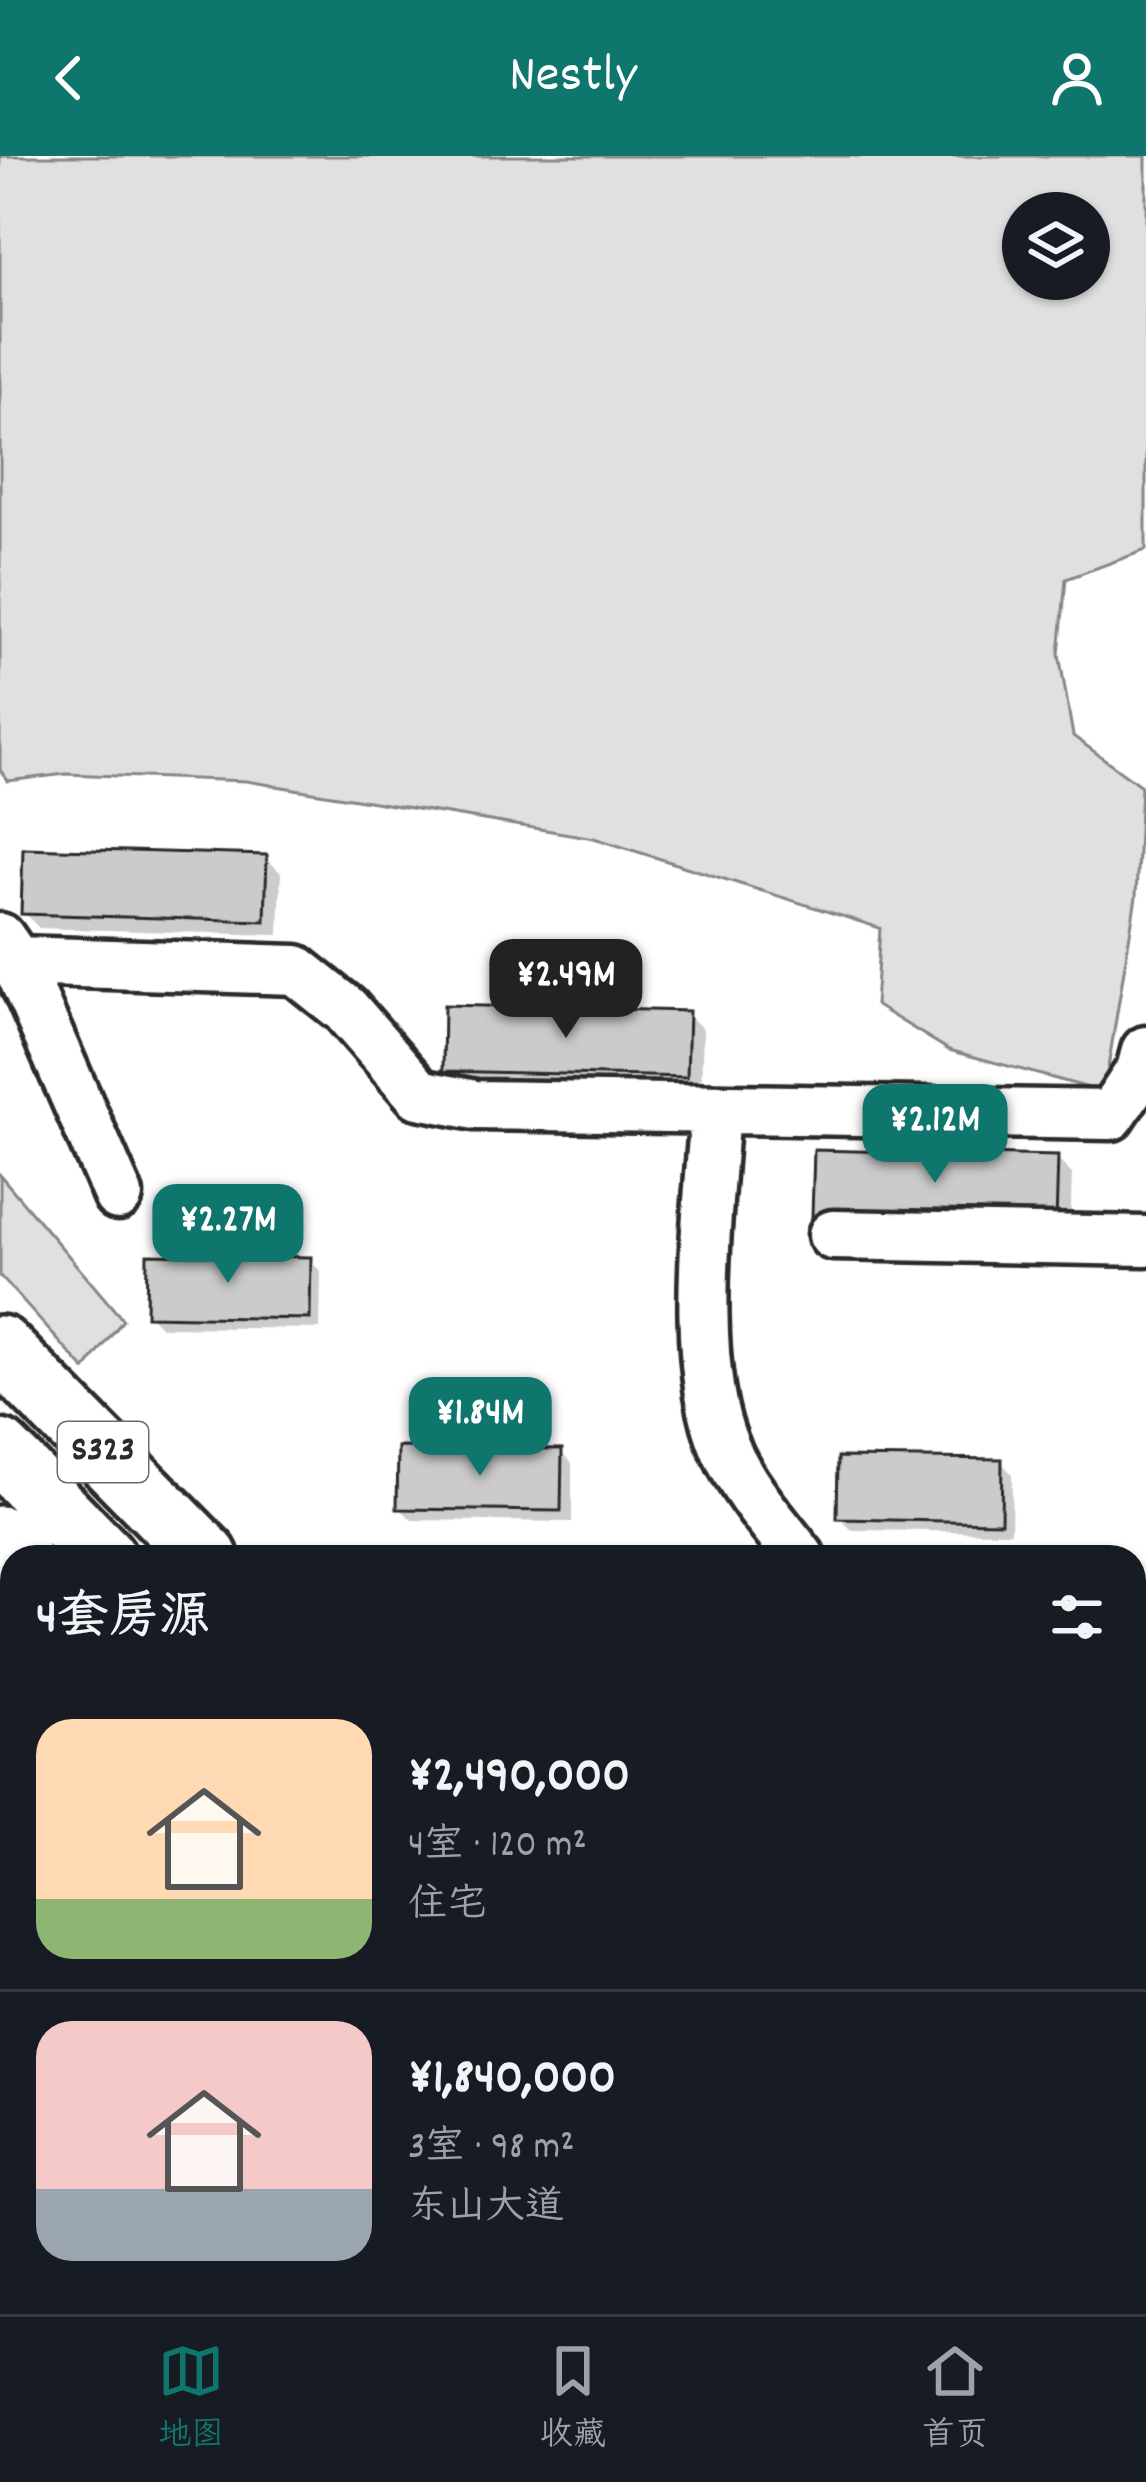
<!DOCTYPE html>
<html lang="zh">
<head>
<meta charset="utf-8">
<style>
	:root { --surface:#171b24; --page:#242831; --text:#f1f3f6; --muted:#9ea1a6; --line:#363941; --accent:#0f766e }
	body { margin:0; font-family:Dekko,"LXGW WenKai TC",sans-serif; background:var(--page); color:var(--text); height:100vh; display:flex; flex-direction:column; font-size:45px; white-space:nowrap }
	* { box-sizing:border-box; margin:0 }
	p { font-size:39px; color:var(--muted) }
	.icon { flex:none; width:66px; height:66px; fill:none; stroke:currentColor; stroke-width:2; stroke-linecap:round; stroke-linejoin:round }
	.map { position:relative; flex:1; overflow:hidden }
	.side { position:absolute; left:0px; top:1389px; width:1146px; height:771px; display:flex; flex-direction:column; background:var(--surface); border-radius:36px 36px 0 0; box-shadow:0 3px 9px #0004 }
	.side>* { flex:none }
	.fabs { position:absolute; left:1002px; top:36px; display:grid; gap:24px }
	.fabs a { display:grid; place-items:center; width:108px; height:108px; border-radius:50%; background:var(--surface); box-shadow:0 3px 9px #0004; font-size:60px }
	.price { position:absolute; translate:-50% -102px; padding:0 27px; border-radius:24px; background:var(--accent); color:#fff; font-size:39px; line-height:78px; filter:drop-shadow(0 3px 6px #0008) }
	.price::after { content:''; position:absolute; left:50%; top:72px; width:36px; height:27px; margin-left:-18px; background:inherit; clip-path:polygon(0 0,100% 0,50% 100%) }
	.price.selected { background:#222; color:#fff }
	ul { padding:0; list-style:none }
	li { display:flex; align-items:center; gap:36px; height:300px; padding:0 36px }
	li+li { border-top:3px solid var(--line) }
	li span { display:grid; place-items:center; flex:none; width:336px; height:240px; border-radius:36px; color:#555 }
	li>.icon { margin-inline-start:auto }
	span .icon { width:144px; height:144px; fill:#fffc; stroke-width:1 }
	li b { font-size:51px }
	h2 { display:flex; justify-content:space-between; align-items:center; height:144px; padding:0 36px; font-size:51px }
	header { display:flex; justify-content:space-between; align-items:center; height:156px; padding:0 36px; background:var(--accent); color:#fff; font-size:54px; font-weight:600 }
	.tab-bar { display:flex; justify-content:space-around; align-items:center; height:168px; border-top:3px solid var(--line); background:var(--surface); font-size:33px; color:var(--muted) }
	.tab-bar a { display:grid; justify-items:center; gap:6px }
	.tab-bar .selected { color:var(--accent) }
	.map>svg:first-child { display:block }
</style>
</head>
<body>
<header><svg class="icon" aria-label="back" viewBox="0 0 24 24"><path d="M15 5l-7 7 7 7"/></svg>Nestly<svg class="icon" aria-label="person" viewBox="0 0 24 24"><circle cx="12" cy="8" r="4"/><path d="M4 21q1-7 8-7t8 7"/></svg></header>
<div class="map">
<svg width="1146" height="2158" viewBox="0 0 1146 2158">
	<rect width="100%" height="100%" fill="#fff"/>
	<filter id="ink" filterUnits="userSpaceOnUse"><feTurbulence type="fractalNoise" baseFrequency=".00833" numOctaves="2"/><feDisplacementMap in="SourceGraphic" scale="24" xChannelSelector="R" yChannelSelector="G"/><feConvolveMatrix kernelMatrix="1 2 1 2 8 2 1 2 1" color-interpolation-filters="sRGB"/></filter>
	<g filter="url(#ink)">
		<path fill="#efefef" d="M0 1984 12 2002V2148H109L116 2158H0Z
			M135 2148H514L525 2158H117Z"/>
		<path fill="#e0e0e0" stroke="#868686" stroke-width="3" fill-rule="evenodd" d="M0 0H1146V394L1066 423 1059 498 1073 580 1141 630 1136 741 1104 936 949 894 875 849 880 772 594 682 246 625 66 618 8 625 0 614ZM1023 57H1089V123H1023Z
			M0 1019 123 1164 85 1214 0 1120Z
			M845 2148H911L926 2158H856Z"/>
		<path fill="#0003" d="M266 702 281 717 279 779 39 772 24 757Z
			M687 858 703 873 701 935 461 929 446 914Z
			M1057 1003 1072 1018 1070 1081 830 1074 815 1059Z
			M309 1104 321 1115 320 1173 161 1171 149 1159Z
			M561 1296 572 1307V1366L412 1364 400 1352Z
			M1001 1306 1012 1318 1011 1376 852 1374 840 1362Z
			M1134 1435H1146V1504H1134Z"/>
		<path fill="#cbcbcb" stroke="#2b2b2b" stroke-width="3" d="M23 692 267 699 265 765 21 758Z
			M444 849 689 855 687 921 443 915Z
			M814 994 1058 1000 1056 1067 812 1060Z
			M147 1098 311 1101 310 1163 146 1160Z
			M398 1291 562 1293 561 1355 397 1353Z
			M838 1301 1002 1303 1001 1366 837 1363Z
			M1134 1432H1146V1494H1134Z"/>
		<g fill="none" stroke-linecap="round" stroke-linejoin="round">
			<defs>
				<path id="minor" d="M0 782 16 805 118 1039
					M16 805 296 814 345 853 419 938 475 949 1111 959 1141 914 1146 895
					M715 953C709 1051 687 1206 726 1294 743 1333 774 1368 800 1401
					M833 1079 1146 1085
					M1134 1549 1146 1555
					M0 1829 12 1821
					M1134 1829 1146 1843"/>
				<path id="major" d="M0 1192 206 1401
					M0 1296 103 1401
					M0 1382 18 1401
					M742 2148 752 2158
					M798 2148 807 2158
					M974 2148 988 2158
					M1100 2148 1114 2158"/>
			</defs>
			<use href="#minor" stroke="#2b2b2b" stroke-width="57"/>
			<use href="#major" stroke="#2b2b2b" stroke-width="72"/>
			<use href="#minor" stroke="#fff" stroke-width="48"/>
			<use href="#major" stroke="#fff" stroke-width="63"/>
		</g>
	</g>
	<g text-anchor="middle" dominant-baseline="central" stroke-width="9" stroke-linejoin="round" paint-order="stroke">
		<rect fill="#fff" stroke="#6b6b6b" stroke-width="3" x="58" y="1266" width="90" height="60" rx="9"/>
		<g font-size="36" font-weight="bold" fill="#2b2b2b">
			<text x="103" y="1296">S323</text>
		</g>
	</g>
</svg>
<div class="fabs">
<a><svg class="icon" aria-label="layers" viewBox="0 0 24 24"><path d="M12 4l9 5-9 5-9-5zM3 14l9 5 9-5"/></svg></a>
</div>
<b class="price selected" style="left:566px;top:885px">¥2.49M</b>
<b class="price" style="left:935px;top:1030px">¥2.12M</b>
<b class="price" style="left:228px;top:1130px">¥2.27M</b>
<b class="price" style="left:480px;top:1323px">¥1.84M</b>
<section class="side">
<h2>4套房源<svg class="icon" aria-label="filters" viewBox="0 0 24 24"><path d="M4 7h16M4 17h16"/><circle cx="9" cy="7" r="2"/><circle cx="15" cy="17" r="2"/></svg></h2>
<ul>
<li><span style="background:linear-gradient(#ffd9b3 75%,#8fb573 0)"><svg class="icon" aria-label="home" viewBox="0 0 24 24"><path d="M3 11l9-7 9 7M6 9v11h12V9"/></svg></span><div><b>¥2,490,000</b><p>4室 · 120 m²</p><p>住宅</p></div></li>
<li><span style="background:linear-gradient(#f6c9c9 70%,#9aa5b1 0)"><svg class="icon" aria-label="home" viewBox="0 0 24 24"><path d="M3 11l9-7 9 7M6 9v11h12V9"/></svg></span><div><b>¥1,840,000</b><p>3室 · 98 m²</p><p>东山大道</p></div></li>
</ul>
</section>
</div>
<nav class="tab-bar">
<a class="selected"><svg class="icon" aria-label="map" viewBox="0 0 24 24"><path d="M3 6l6-2 6 2 6-2v14l-6 2-6-2-6 2zM9 4v14M15 6v14"/></svg>地图</a>
<a><svg class="icon" aria-label="saved" viewBox="0 0 24 24"><path d="M7 4h10v16l-5-4-5 4z"/></svg>收藏</a>
<a><svg class="icon" aria-label="home" viewBox="0 0 24 24"><path d="M3 11l9-7 9 7M6 9v11h12V9"/></svg>首页</a>
</nav>
</body>
</html>
